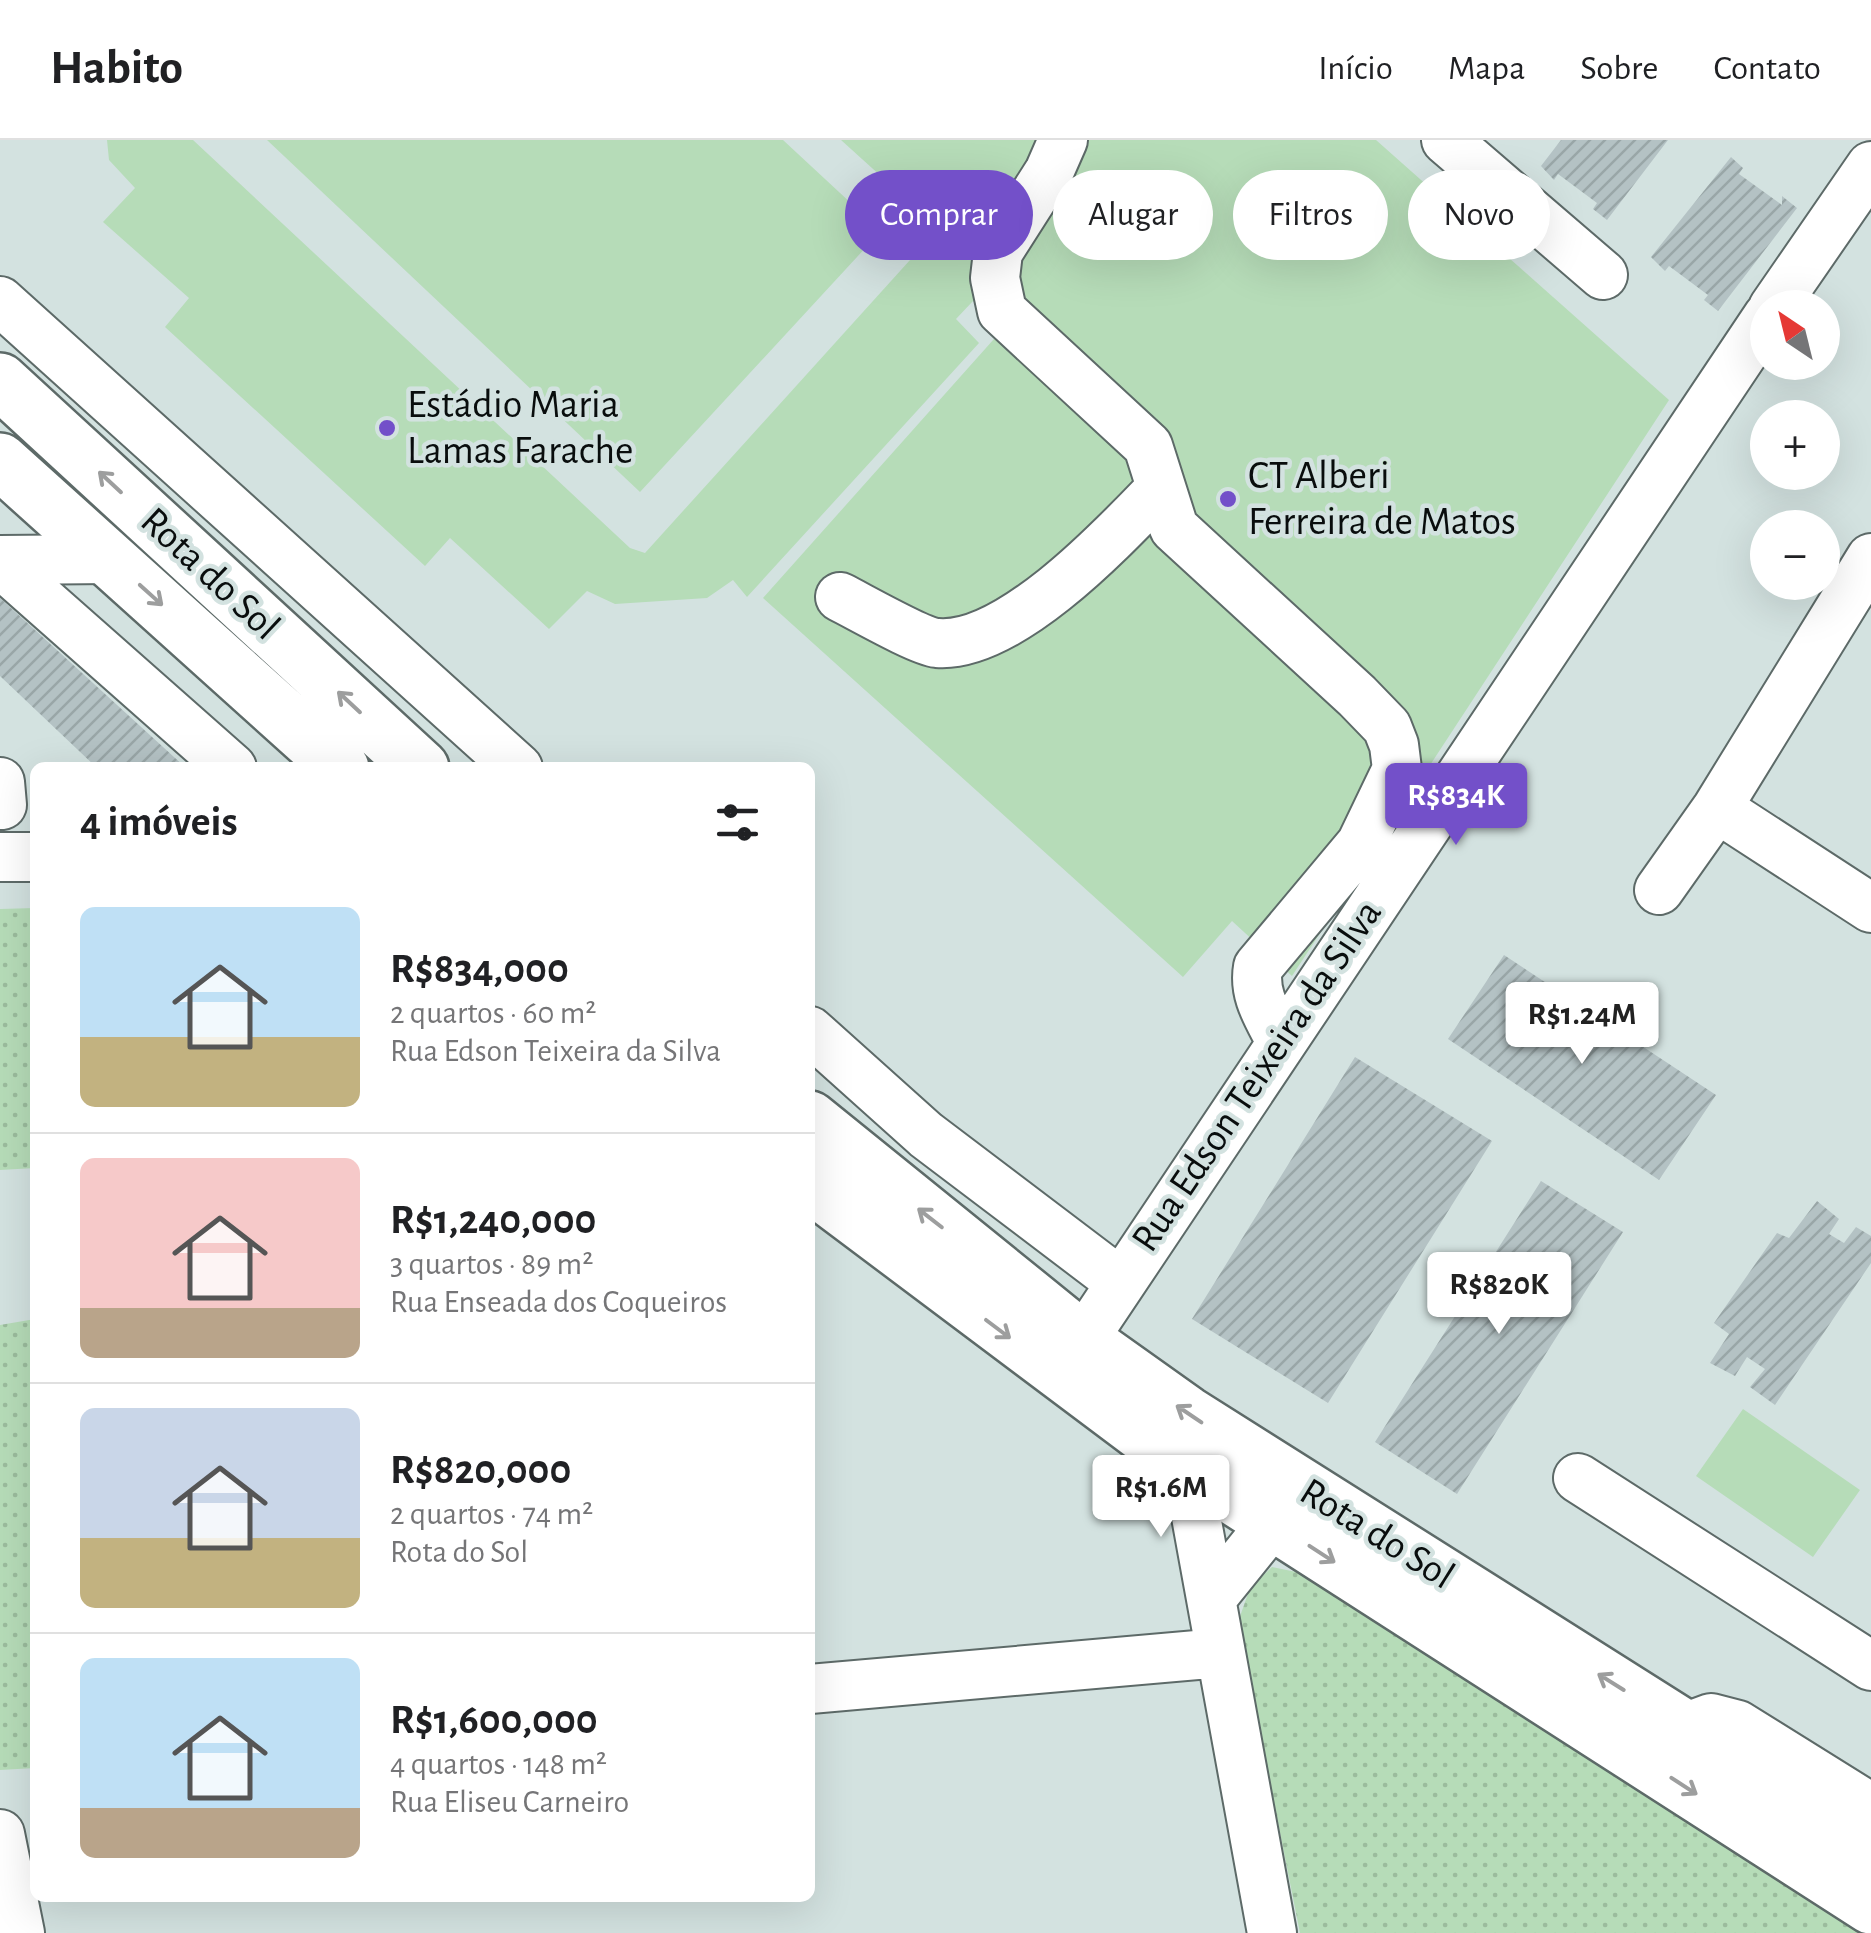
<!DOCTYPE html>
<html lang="pt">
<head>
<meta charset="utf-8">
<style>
	:root { --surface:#fff; --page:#f6f6f6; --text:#202124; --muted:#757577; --line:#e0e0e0; --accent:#7350c9 }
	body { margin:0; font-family:"Alegreya Sans",sans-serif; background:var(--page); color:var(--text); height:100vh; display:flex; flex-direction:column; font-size:38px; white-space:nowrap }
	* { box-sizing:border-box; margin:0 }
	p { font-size:32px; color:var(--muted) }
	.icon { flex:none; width:55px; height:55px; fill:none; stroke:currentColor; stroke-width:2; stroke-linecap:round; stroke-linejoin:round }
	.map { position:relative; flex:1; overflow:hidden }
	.drawer { position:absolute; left:30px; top:622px; width:785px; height:1140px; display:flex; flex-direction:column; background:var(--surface); border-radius:15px; box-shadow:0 10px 40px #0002 }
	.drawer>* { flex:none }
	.top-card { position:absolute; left:845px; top:30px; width:875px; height:90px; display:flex; gap:20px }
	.needle { width:65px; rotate:325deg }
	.controls { position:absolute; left:1750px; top:150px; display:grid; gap:20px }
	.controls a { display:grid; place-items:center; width:90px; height:90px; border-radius:50%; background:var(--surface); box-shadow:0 10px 40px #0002; font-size:50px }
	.price { position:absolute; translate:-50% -85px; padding:0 22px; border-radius:10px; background:#fff; color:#222; font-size:32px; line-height:65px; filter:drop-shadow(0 2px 5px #0008) }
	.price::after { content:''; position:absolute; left:50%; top:60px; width:30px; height:22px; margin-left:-15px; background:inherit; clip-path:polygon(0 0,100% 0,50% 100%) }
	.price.current { background:var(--accent); color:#fff }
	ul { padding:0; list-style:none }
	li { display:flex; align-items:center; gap:30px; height:250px; padding:0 50px }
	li+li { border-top:2px solid var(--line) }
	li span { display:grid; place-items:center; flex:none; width:280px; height:200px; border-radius:15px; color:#555 }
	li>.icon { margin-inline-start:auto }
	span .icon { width:120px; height:120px; fill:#fffc; stroke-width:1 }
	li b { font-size:42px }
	h2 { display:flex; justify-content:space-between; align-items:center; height:120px; padding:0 50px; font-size:42px }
	.pill { padding:0 35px; border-radius:45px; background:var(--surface); box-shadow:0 10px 40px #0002; font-size:35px; line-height:90px }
	.pill.current { background:var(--accent); color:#fff }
	header { display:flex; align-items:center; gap:60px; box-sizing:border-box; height:140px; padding:0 50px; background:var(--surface); border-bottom:2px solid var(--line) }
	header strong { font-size:48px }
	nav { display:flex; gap:55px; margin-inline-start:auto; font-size:35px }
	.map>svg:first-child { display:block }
</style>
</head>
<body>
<header>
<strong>Habito</strong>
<nav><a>Início</a><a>Mapa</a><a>Sobre</a><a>Contato</a></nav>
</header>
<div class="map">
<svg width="1871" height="1793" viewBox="0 0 1871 1793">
	<defs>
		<pattern id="grass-dots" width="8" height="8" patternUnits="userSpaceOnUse" patternTransform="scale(2.5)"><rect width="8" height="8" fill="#b6dcb8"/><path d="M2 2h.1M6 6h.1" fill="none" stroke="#9bbc9d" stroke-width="1.8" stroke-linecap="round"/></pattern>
		<pattern id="building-hatch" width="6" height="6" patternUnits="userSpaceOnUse" patternTransform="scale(2.5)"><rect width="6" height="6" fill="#b4c2c4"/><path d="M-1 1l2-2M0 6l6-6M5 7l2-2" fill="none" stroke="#99a6a7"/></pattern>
	</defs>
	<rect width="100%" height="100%" fill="#d3e2e0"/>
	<path fill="url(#grass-dots)" d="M35 768V1028L0 1030V769Z
		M35 1179V1628L0 1630V1185Z
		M1272 1427 1306 1434 1861 1793H1300L1238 1482 1250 1448Z"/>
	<path fill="#b6dcb8" d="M107 0H193L630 408 645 413 929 99 925 76 841 0H1376L1669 260 1292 836 1232 781 1183 837 763 458 1002 190 973 161 956 179 979 203 747 457 733 440 707 458 615 464 587 451 549 489 450 398 425 426 165 187 189 158 103 82 135 48 109 20Z
		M267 0H783L881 91 640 352Z
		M1743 1269 1860 1350 1813 1417 1696 1336Z"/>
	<path fill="url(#building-hatch)" d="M1561 0H1668L1607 80 1593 69 1597 63 1558 34 1554 40 1541 26Z
		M1731 17 1743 28 1739 34 1782 65V56L1797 68 1718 171 1704 160 1708 155 1669 126 1665 131 1651 117Z
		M0 458 186 628H97L0 536Z
		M1504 815 1716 955 1659 1040 1448 899Z
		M1355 917 1492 1001 1328 1263 1192 1179Z
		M1541 1041 1623 1092 1457 1354 1375 1302Z
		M1817 1061 1839 1079 1829 1094 1844 1103 1856 1087 1871 1096V1123L1775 1265 1750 1247 1765 1229 1747 1217 1735 1236 1710 1223 1729 1194 1714 1183 1777 1093 1789 1098Z"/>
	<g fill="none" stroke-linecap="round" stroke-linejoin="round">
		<defs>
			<path id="minor" d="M1063 0 1049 32 998 112 995 138 1002 171 1148 306 1174 388 1357 556 1387 587 1394 605 1397 629 1361 704 1258 827C1253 855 1268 876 1280 900
				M1446 0 1603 135
				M0 161 518 628
				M1773 168 1871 26
				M0 420 112 419
				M0 423 232 628
				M840 457C860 467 919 501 937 503 1009 509 1113 398 1159 350
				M0 642 2 665
				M1717 668 1871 768
				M0 717H35
				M1659 750 1717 668 1871 418
				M810 891 926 995 1120 1142
				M1083 1200 1768 176
				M1187 1327 1272 1793
				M1578 1338 1871 1526
				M1211 1459 1273 1382
				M810 1549 1220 1513
				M1684 1588 1711 1578 1738 1585 1871 1668
				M0 1694 20 1793"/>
			<path id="major" d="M0 241 421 628
				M0 321 341 628
				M810 979 1083 1200 1187 1274 1871 1706
				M810 1044 1187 1327 1871 1766"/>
		</defs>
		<use href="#minor" stroke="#5d6a68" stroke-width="52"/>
		<use href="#major" stroke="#5d6a68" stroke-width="60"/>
		<use href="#minor" stroke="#fff" stroke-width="48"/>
		<use href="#major" stroke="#fff" stroke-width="55"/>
	</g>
	<defs><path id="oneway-shaft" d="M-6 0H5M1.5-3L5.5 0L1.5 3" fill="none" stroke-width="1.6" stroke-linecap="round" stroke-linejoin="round" transform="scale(2.5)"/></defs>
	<g stroke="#9d9e9e">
		<use href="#oneway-shaft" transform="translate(110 342) rotate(-137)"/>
		<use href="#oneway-shaft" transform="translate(151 455) rotate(42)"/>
		<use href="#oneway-shaft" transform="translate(349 562) rotate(-137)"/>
		<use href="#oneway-shaft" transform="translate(930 1078) rotate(-142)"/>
		<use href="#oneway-shaft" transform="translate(998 1189) rotate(37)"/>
		<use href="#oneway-shaft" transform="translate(1189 1274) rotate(-146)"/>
		<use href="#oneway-shaft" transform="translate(1322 1414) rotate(33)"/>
		<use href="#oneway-shaft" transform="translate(1611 1542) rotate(-148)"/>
		<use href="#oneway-shaft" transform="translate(1684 1646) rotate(33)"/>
	</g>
	<g fill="#7350c9" stroke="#d3e2e0" stroke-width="4">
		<circle cx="387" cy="288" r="10"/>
		<circle cx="1228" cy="359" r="10"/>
	</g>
	<g text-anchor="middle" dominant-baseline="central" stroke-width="9" stroke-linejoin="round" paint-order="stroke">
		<g font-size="40" fill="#090d0d" stroke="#d3e2e0" text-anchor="start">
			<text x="407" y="265">Estádio Maria<tspan x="407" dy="46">Lamas Farache</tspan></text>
			<text x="1248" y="336">CT Alberi<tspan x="1248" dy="46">Ferreira de Matos</tspan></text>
		</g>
		<g font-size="40" fill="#090d0d" stroke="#d3e2e0">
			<text transform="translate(210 434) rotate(43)">Rota do Sol</text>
			<text transform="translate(1257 936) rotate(-56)">Rua Edson Teixeira da Silva</text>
			<text transform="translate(1377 1394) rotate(32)">Rota do Sol</text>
		</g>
	</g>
</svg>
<div class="controls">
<a><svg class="needle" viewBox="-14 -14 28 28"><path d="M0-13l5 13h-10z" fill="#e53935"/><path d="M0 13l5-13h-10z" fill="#757577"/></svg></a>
<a>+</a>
<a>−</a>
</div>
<b class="price current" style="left:1456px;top:708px">R$834K</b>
<b class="price" style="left:1582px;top:927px">R$1.24M</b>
<b class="price" style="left:1499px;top:1197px">R$820K</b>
<b class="price" style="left:1161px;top:1400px">R$1.6M</b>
<div class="top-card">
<a class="pill current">Comprar</a>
<a class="pill">Alugar</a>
<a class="pill">Filtros</a>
<a class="pill">Novo</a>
</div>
<section class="drawer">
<h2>4 imóveis<svg class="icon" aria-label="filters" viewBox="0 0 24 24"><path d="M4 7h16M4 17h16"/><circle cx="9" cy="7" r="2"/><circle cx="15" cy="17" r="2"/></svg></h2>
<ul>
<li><span style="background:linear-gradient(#bfe0f5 65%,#c2b280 0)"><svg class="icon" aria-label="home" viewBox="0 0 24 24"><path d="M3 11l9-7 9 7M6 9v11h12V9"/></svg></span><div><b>R$834,000</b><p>2 quartos · 60 m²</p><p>Rua Edson Teixeira da Silva</p></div></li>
<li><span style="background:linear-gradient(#f6c9c9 75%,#b9a48a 0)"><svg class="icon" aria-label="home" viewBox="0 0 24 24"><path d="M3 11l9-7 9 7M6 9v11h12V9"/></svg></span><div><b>R$1,240,000</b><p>3 quartos · 89 m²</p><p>Rua Enseada dos Coqueiros</p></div></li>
<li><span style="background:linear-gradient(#c9d6e8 65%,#c2b280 0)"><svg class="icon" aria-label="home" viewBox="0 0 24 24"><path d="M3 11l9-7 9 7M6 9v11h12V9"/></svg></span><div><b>R$820,000</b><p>2 quartos · 74 m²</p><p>Rota do Sol</p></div></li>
<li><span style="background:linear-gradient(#bfe0f5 75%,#b9a48a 0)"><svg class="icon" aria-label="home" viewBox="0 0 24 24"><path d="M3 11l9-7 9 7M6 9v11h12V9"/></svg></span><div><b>R$1,600,000</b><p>4 quartos · 148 m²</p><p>Rua Eliseu Carneiro</p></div></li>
</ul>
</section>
</div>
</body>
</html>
